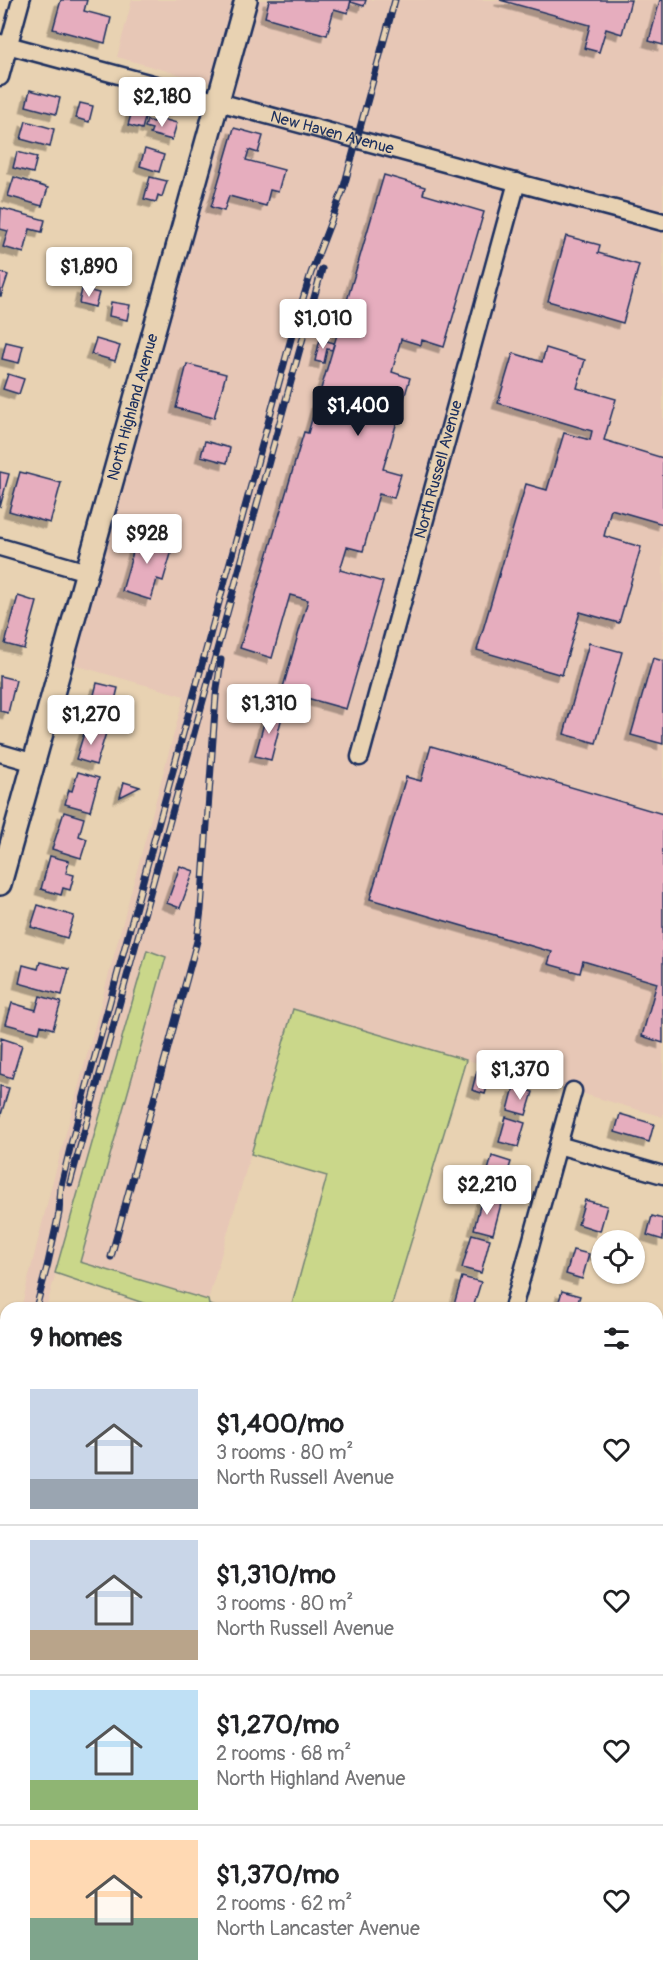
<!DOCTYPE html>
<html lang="en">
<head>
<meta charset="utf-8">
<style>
	:root { --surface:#fff; --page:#f6f6f6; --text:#202124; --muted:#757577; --line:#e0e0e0; --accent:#111827 }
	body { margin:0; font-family:Pangolin,sans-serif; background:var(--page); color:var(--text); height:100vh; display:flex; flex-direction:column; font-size:22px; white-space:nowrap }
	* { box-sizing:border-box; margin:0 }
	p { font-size:20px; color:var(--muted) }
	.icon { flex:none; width:33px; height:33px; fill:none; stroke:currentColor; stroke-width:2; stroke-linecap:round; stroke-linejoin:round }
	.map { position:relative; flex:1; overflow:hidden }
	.drawer { position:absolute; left:0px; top:1302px; width:663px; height:686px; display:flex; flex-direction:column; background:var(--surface); border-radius:18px 18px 0 0; box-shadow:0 2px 4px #0004 }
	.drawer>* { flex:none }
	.tools { position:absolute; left:591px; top:1230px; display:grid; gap:12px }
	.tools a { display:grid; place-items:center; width:54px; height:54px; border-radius:50%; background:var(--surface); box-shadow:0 2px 4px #0004; font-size:30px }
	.price { position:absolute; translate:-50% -51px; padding:0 14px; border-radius:6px; background:#fff; color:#222; font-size:20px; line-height:39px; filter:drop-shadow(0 2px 3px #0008) }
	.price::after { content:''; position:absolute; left:50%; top:36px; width:18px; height:14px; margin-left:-9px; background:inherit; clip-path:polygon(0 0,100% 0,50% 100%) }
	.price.selected { background:var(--accent); color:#fff }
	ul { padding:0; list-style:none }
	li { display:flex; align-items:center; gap:18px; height:150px; padding:0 30px }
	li+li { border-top:2px solid var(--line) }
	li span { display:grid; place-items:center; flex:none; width:168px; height:120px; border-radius:0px; color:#555 }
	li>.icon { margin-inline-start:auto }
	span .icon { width:72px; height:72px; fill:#fffc; stroke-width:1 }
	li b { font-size:26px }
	h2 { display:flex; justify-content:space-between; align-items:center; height:72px; padding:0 30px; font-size:26px }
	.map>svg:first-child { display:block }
</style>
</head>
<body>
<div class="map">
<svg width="663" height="1987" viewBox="0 0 663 1987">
	<defs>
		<filter id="shadow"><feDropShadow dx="-5.5" dy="5.5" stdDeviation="0" flood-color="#0004"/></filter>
	</defs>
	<rect width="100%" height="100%" fill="#e8d2b2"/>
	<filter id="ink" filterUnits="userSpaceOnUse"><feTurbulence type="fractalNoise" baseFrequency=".0167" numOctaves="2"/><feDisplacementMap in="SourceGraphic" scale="12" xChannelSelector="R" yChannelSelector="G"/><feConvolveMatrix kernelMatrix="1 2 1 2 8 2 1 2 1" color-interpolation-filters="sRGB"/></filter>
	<g filter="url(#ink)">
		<path fill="#e7c7b6" d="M132 0H663V1117L293 1009 208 1300 80 1262 166 957 147 950 46 1308H21L50 1192 184 696 71 664 224 87 117 57Z
			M6 1362V1455L0 1477V1384Z"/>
		<path fill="#cad78a" stroke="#728374" stroke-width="1.5" d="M147 950 166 957 80 1262 208 1300 209 1305 220 1308H158L55 1273Z
			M293 1009 466 1060 391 1308H291L327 1176 251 1154Z
			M657 1562 663 1564V1681L657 1682Z
			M301 1982H489L488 1987H300Z"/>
		<path fill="#e6adbe" stroke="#1b2f5e" stroke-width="1.5" filter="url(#shadow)" d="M61 0H87L84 11 111 18 105 43 53 29Z
			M269 0H351L348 13 334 9 327 35 265 17Z
			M352 0H366L364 6 351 2Z
			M500 0H631L622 34 606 29 599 52 584 48 590 25Z
			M660 0H663V45L649 41Z
			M30 90 60 98 56 114 26 106Z
			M80 103 93 106 89 122 76 118Z
			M132 111 146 115 142 129 128 125Z
			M155 117 177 123 172 140 150 134 152 129 145 127 147 120 154 122Z
			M26 121 54 129 50 147 21 139Z
			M234 128 263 136 258 153 249 150 246 160 284 170 278 192 270 190 266 206 229 196 224 211 211 207Z
			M145 149 164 155 159 172 140 166Z
			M17 152 37 157 33 173 13 168Z
			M384 175 425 187 423 194 484 212 444 347 422 340 421 345 401 339 392 372 410 378 383 469 401 474 394 498 379 494 363 551 347 547 340 570 383 582 346 709 282 691 308 600 290 595 272 658 240 648 304 432 308 433Z
			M14 177 48 188 42 206 8 196Z
			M150 177 167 181 162 197 158 195 156 202 144 199Z
			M1 208 45 220 42 232 30 229 24 253 3 247 8 231 0 229Z
			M566 236 600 245 598 253 639 265 623 323 548 301Z
			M0 272 8 275 1 296H0Z
			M82 289 99 293 95 307 79 303Z
			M111 302 130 305 127 320 109 316Z
			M96 339 120 346 115 361 91 354Z
			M320 339 334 343 332 350 327 349 324 363 315 361Z
			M6 342 23 346 19 363 2 359Z
			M546 348 585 360 577 388 616 399 604 440 663 458V524L611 509 604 536 641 547 619 623 580 612 562 675 477 650 526 484 547 490 564 433 590 440 592 431 498 403 513 353 542 362Z
			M187 364 226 374 214 418 176 408Z
			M8 374 24 379 19 394 3 389Z
			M205 441 230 448 227 463 201 456Z
			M0 472 9 474 0 507Z
			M20 472 61 483 50 523 9 511Z
			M139 531 168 539 167 545 173 547 163 581 157 579 151 600 122 591Z
			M18 596 37 602 24 649 5 644Z
			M589 643 622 652 596 743 564 734Z
			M653 658 663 661V744L631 735Z
			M0 676 16 680 8 713 0 711Z
			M97 683 118 688 110 721 89 715Z
			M268 709 283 713 271 760 255 756Z
			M86 727 106 733 96 765 76 759Z
			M431 746 663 814V1043L642 1036 657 983 583 961 580 973 548 964 552 952 370 899 406 777 421 781Z
			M78 772 99 778 90 811 65 804 69 790 72 791Z
			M124 782 140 787 120 797Z
			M64 812 84 818 79 836 87 839 81 858 52 849Z
			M50 856 69 861 66 873 74 875 70 890 63 888 61 895 41 889Z
			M180 866 194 871 180 908 167 903Z
			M38 905 74 916 67 938 31 927Z
			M40 962 69 969 62 995 19 983 23 965 38 969Z
			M40 996 61 1002 53 1029 41 1025 39 1033 6 1024 12 1003 36 1010Z
			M1 1038 22 1045 12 1078 0 1074Z
			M477 1071 491 1075 485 1094 472 1090Z
			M0 1086 9 1088 0 1118Z
			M514 1087 533 1092 526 1115 508 1110Z
			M620 1114 654 1124 649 1142 615 1132Z
			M506 1117 525 1123 518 1147 499 1142Z
			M492 1156 511 1162 501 1194 483 1189Z
			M482 1198 501 1204 493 1234 474 1229Z
			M585 1200 607 1206 600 1231 578 1224Z
			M652 1216 663 1219V1240L647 1235Z
			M472 1234 490 1239 481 1273 462 1268Z
			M599 1240 602 1241V1256L595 1254Z
			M573 1250 589 1254 582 1279 566 1274Z
			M462 1277 481 1282 473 1308H453Z
			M562 1291 580 1296 576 1308H557Z
			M657 1369 663 1371V1389L657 1388Z
			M657 1722 663 1724V1758L657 1780Z
			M6 1795V1819L0 1817Z
			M0 1823 6 1825V1864L0 1862Z
			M657 1841 663 1842V1866L657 1887Z
			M0 1868 6 1870 5 1888 0 1886Z
			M465 1982H486L485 1987H464Z
			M509 1982H603L601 1987H507Z
			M609 1982H630L629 1987H609L610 1982Z"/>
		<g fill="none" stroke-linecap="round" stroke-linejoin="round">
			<defs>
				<g id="minor">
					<path id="s1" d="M0 43 663 222"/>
					<path d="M0 77 21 0"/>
					<path d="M0 547 87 572"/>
					<path d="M0 753 35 763"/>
					<path id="s2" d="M360 757 517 182"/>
					<path d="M558 1145 663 1175"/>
					<path d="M513 1308 573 1091"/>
					<path d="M657 1428 663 1429"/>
					<path d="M15 1987 17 1982"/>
				</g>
				<g id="tertiary">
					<path id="s3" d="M0 884 246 0"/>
				</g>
			</defs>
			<use href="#minor" stroke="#1b2f5e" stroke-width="21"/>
			<use href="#tertiary" stroke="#1b2f5e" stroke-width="26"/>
			<use href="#minor" stroke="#e8d2b2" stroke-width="16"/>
			<use href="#tertiary" stroke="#e8d2b2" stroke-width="21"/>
			<defs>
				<path id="rail" d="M70 1183 322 269
					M111 1257 197 941 201 910 216 696 221 660
					M36 1308 48 1263 59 1213 61 1186 71 1144 295 324 311 273 343 190 395 0
					M0 1440 6 1418"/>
			</defs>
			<use href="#rail" stroke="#1b2f5e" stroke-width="7"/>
			<use href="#rail" stroke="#e8d2b2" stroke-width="4.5" stroke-dasharray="14" stroke-linecap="butt"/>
		</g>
	</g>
	<g text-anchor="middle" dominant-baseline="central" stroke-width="4.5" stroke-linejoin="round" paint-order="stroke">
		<g font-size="16" fill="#1b2f5e" stroke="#e8d2b2">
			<text stroke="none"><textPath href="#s1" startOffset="344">New Haven Avenue</textPath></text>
			<text stroke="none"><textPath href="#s3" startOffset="495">North Highland Avenue</textPath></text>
			<text stroke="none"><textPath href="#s2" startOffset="298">North Russell Avenue</textPath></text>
		</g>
	</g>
</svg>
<div class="tools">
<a><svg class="icon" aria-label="locate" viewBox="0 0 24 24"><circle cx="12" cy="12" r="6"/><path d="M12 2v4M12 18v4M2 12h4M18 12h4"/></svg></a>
</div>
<b class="price" style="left:162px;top:128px">$2,180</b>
<b class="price" style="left:89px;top:298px">$1,890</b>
<b class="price" style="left:323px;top:350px">$1,010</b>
<b class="price selected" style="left:358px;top:437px">$1,400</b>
<b class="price" style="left:147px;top:565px">$928</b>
<b class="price" style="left:269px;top:735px">$1,310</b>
<b class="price" style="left:91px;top:746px">$1,270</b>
<b class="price" style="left:520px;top:1101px">$1,370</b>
<b class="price" style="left:487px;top:1216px">$2,210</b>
<section class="drawer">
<h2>9 homes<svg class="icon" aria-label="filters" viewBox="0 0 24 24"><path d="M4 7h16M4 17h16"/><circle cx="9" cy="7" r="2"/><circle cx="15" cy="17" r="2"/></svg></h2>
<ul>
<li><span style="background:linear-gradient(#c9d6e8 75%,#9aa5b1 0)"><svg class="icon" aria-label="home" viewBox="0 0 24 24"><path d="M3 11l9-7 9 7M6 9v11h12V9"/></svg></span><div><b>$1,400/mo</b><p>3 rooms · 80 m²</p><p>North Russell Avenue</p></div><svg class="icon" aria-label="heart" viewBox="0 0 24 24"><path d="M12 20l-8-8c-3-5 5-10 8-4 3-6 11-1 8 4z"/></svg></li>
<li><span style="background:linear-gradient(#c9d6e8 75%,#b9a48a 0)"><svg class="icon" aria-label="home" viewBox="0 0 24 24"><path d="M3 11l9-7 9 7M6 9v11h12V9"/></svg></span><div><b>$1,310/mo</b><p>3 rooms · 80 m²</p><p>North Russell Avenue</p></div><svg class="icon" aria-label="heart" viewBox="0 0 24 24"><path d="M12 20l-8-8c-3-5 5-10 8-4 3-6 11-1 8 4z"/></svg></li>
<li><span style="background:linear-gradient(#bfe0f5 75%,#8fb573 0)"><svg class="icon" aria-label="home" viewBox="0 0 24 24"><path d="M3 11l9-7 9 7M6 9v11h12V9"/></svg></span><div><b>$1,270/mo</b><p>2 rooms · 68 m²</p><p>North Highland Avenue</p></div><svg class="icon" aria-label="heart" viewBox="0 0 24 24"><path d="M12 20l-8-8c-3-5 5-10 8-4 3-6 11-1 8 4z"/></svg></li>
<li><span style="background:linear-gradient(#ffd9b3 65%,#7fa58c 0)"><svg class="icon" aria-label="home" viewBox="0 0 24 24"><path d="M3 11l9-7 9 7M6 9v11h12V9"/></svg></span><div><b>$1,370/mo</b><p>2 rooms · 62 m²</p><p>North Lancaster Avenue</p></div><svg class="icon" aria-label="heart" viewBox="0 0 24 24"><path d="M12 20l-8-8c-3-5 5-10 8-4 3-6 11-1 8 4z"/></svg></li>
</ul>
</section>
</div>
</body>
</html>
